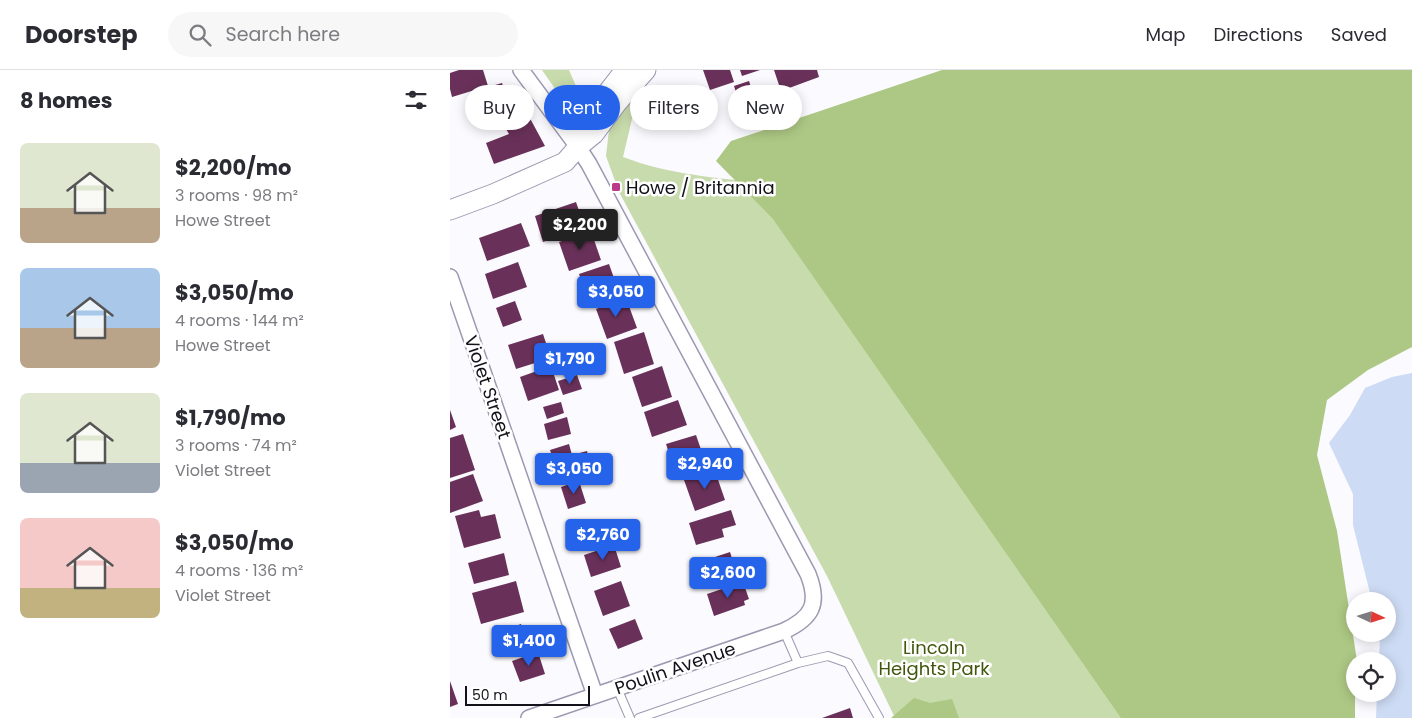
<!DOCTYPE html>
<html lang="en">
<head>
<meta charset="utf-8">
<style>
	:root { --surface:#fff; --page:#f7f7f7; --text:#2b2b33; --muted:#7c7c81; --line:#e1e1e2; --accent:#2563eb }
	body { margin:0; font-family:Poppins,sans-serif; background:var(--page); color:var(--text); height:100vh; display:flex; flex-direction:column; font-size:19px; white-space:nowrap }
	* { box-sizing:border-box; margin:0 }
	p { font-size:16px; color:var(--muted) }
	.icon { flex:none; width:28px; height:28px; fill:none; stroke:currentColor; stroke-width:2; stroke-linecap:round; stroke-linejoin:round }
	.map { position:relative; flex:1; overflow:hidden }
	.details { display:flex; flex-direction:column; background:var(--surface); width:450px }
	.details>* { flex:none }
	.guide { position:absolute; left:15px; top:15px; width:475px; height:45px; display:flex; gap:10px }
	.needle { width:32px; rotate:94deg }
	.controls { position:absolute; left:896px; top:522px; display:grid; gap:10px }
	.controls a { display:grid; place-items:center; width:50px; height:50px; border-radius:50%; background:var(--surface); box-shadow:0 2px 12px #0003; font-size:25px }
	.scale { position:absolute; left:15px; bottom:12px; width:125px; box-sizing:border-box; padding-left:5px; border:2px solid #13121a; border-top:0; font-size:14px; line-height:18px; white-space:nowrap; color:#13121a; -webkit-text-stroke:4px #fff; paint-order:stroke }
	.price { position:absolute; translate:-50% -42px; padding:0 11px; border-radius:5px; background:var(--accent); color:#fff; font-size:16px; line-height:32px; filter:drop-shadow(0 1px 2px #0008) }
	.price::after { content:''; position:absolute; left:50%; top:30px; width:15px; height:11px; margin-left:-8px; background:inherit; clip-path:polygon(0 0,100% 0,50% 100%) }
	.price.on { background:#222; color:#fff }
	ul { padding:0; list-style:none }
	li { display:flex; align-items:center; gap:15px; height:125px; padding:0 20px }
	li span { display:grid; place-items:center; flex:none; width:140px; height:100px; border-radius:8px; color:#555 }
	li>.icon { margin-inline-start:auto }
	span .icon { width:60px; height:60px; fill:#fffc; stroke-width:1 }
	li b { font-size:21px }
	h2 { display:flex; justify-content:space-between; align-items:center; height:60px; padding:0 20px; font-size:21px }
	.pill { padding:0 18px; border-radius:22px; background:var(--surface); box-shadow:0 2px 12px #0003; font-size:18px; line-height:45px }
	.pill.on { background:var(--accent); color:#fff }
	header { display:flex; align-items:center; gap:30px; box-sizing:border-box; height:70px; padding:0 25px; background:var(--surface); border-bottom:1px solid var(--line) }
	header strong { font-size:24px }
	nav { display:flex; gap:28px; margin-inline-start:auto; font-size:18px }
	.search { width:350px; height:45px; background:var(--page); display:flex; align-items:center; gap:12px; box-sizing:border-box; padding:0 18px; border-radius:28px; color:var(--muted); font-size:19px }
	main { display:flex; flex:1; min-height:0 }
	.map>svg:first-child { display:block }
</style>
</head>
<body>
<header>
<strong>Doorstep</strong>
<div class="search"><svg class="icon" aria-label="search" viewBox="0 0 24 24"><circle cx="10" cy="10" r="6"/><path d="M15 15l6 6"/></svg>Search here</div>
<nav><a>Map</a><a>Directions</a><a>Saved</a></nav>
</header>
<main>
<section class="details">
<h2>8 homes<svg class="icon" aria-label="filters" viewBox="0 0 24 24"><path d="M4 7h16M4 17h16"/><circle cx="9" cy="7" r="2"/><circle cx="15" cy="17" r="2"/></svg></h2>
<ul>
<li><span style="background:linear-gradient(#dfe7d0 65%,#b9a48a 0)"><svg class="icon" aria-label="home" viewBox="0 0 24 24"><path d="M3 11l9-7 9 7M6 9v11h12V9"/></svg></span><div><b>$2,200/mo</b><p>3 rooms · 98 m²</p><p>Howe Street</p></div></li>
<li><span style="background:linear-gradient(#a9c7e8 60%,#b9a48a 0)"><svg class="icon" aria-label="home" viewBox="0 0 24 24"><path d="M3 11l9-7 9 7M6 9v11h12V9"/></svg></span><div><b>$3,050/mo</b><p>4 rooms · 144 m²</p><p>Howe Street</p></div></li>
<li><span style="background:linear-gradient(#dfe7d0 70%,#9aa5b1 0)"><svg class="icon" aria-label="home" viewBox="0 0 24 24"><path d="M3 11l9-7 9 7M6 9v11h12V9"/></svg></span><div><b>$1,790/mo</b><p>3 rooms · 74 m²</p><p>Violet Street</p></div></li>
<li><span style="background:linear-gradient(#f6c9c9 70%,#c2b280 0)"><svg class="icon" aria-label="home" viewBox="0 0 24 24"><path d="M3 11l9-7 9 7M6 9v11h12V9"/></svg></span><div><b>$3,050/mo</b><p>4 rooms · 136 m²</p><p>Violet Street</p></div></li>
</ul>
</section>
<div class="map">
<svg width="962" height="648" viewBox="0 0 962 648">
	<rect width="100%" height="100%" fill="#fafaff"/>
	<path fill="#c8dbac" d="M92 0H119L133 32 117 36Z
		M190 15 173 87C220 105 270 108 319 114L689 648H445L377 506 169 122 156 86 159 60Z"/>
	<path fill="#adc884" d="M492 0H962V277L918 300 877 330 867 385 887 461 907 591H905V648H671L323 149 266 91 281 71Z
		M464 628 480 633 502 629 509 648H441Z"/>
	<path fill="#cddbf4" d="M962 303V648H926L927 624H938V591H929L930 564H938V531H922L903 455V424L879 373 900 345 915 318 942 307Z"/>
	<path fill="#693159" d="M9 0H33L38 16 2 27 0 19V3Z
		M253 0H280L284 12 260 20Z
		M290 0H310L292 6Z
		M324 0H367L369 7 331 21Z
		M299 11 305 29 290 34 284 16Z
		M52 13 61 41 37 48 28 20Z
		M76 41 95 76 44 94 36 73 59 64 50 49Z
		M126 132 135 158 93 172 85 146Z
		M71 153 80 176 37 191 29 168Z
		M141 161 151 190 119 201 109 172Z
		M68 192 77 217 43 229 35 204Z
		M159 194 170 225 140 235 129 204Z
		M176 228 187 258 157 269 146 239Z
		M65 231 72 250 53 257 46 238Z
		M194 262 204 294 174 304 164 272Z
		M93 264 101 288 66 299 58 275Z
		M101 296 109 320 78 331 70 307Z
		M212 296 222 327 192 337 182 307Z
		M127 305 132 319 113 325 108 311Z
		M228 330 237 355 202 367 194 342Z
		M111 332 114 343 97 349 93 337Z
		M0 340 6 357 0 360Z
		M117 347 121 364 98 370 94 354Z
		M13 364 25 400 0 408V368Z
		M246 365 257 397 227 407 216 374Z
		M119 374 122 385 137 381 140 393 108 403 106 395 102 396 99 387 102 386 100 380Z
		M264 398 275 430 245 441 234 410Z
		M23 404 33 431 0 443V412Z
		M129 411 136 433 118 439 111 417Z
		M29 440 31 447 45 444 51 468 14 478 5 446Z
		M281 440 286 455 272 459 274 467 246 475 239 453Z
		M141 450 145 464 150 463 153 474 133 480 131 474 123 476 119 461 126 459 124 454Z
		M164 475 171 497 141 507 134 485Z
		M280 482 288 507 270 513 262 488Z
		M54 483 59 505 24 514 18 493Z
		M66 511 74 542 31 554 22 523Z
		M171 511 180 536 153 546 144 521Z
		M293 512 299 529 294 531 295 535 264 546 257 524Z
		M185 549 193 569 168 579 159 559Z
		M71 554 78 574 50 584 43 564Z
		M88 582 95 604 70 612 62 591Z
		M0 611 8 634 0 637Z
		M400 638 403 648H372Z"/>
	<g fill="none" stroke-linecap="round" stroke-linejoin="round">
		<defs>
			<path id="service" d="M348 593 378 586 398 593 429 648
				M167 618 180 648
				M189 648 348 593 334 561"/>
			<path id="minor" d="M71 0 128 77 139 94 358 504C370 534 362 548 334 561L79 648
				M0 207 145 625"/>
			<path id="tertiary" d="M128 77 139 46 175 0
				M0 140 43 124 115 92 128 77 144 64 167 33 196 0"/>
		</defs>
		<use href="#service" stroke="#9c99b0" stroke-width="10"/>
		<use href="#minor" stroke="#9c99b0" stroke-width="18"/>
		<use href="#tertiary" stroke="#9c99b0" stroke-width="21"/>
		<use href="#service" stroke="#fff" stroke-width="8"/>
		<use href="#minor" stroke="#fff" stroke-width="15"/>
		<use href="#tertiary" stroke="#fff" stroke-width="19"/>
	</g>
	<rect fill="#b93b8a" stroke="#fff" stroke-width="2" x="161" y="112" width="10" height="10" rx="2.5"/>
	<g text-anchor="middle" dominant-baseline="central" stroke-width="5" stroke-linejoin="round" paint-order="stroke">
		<g font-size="18" fill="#13121a" stroke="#fff" text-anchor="start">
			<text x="176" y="117">Howe / Britannia</text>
		</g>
		<g font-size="18" fill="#13121a" stroke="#fff">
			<text transform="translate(38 317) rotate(71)">Violet Street</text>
			<text transform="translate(225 598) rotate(-19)">Poulin Avenue</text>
		</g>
		<g font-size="18" fill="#40570c" stroke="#fff">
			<text x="484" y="577">Lincoln<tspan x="484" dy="21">Heights Park</tspan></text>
		</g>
	</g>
</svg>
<div class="controls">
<a><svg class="needle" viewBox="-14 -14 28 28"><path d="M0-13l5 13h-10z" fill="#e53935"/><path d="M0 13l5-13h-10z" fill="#7c7c81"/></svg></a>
<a><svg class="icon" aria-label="locate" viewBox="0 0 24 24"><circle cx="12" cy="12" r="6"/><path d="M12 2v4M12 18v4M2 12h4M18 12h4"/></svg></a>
</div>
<div class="scale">50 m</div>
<b class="price on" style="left:130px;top:181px">$2,200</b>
<b class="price" style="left:166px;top:248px">$3,050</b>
<b class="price" style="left:120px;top:315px">$1,790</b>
<b class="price" style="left:255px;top:420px">$2,940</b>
<b class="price" style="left:124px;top:425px">$3,050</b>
<b class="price" style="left:153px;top:491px">$2,760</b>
<b class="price" style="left:278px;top:529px">$2,600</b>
<b class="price" style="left:79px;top:597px">$1,400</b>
<div class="guide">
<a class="pill">Buy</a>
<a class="pill on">Rent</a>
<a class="pill">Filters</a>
<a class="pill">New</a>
</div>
</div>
</main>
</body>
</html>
